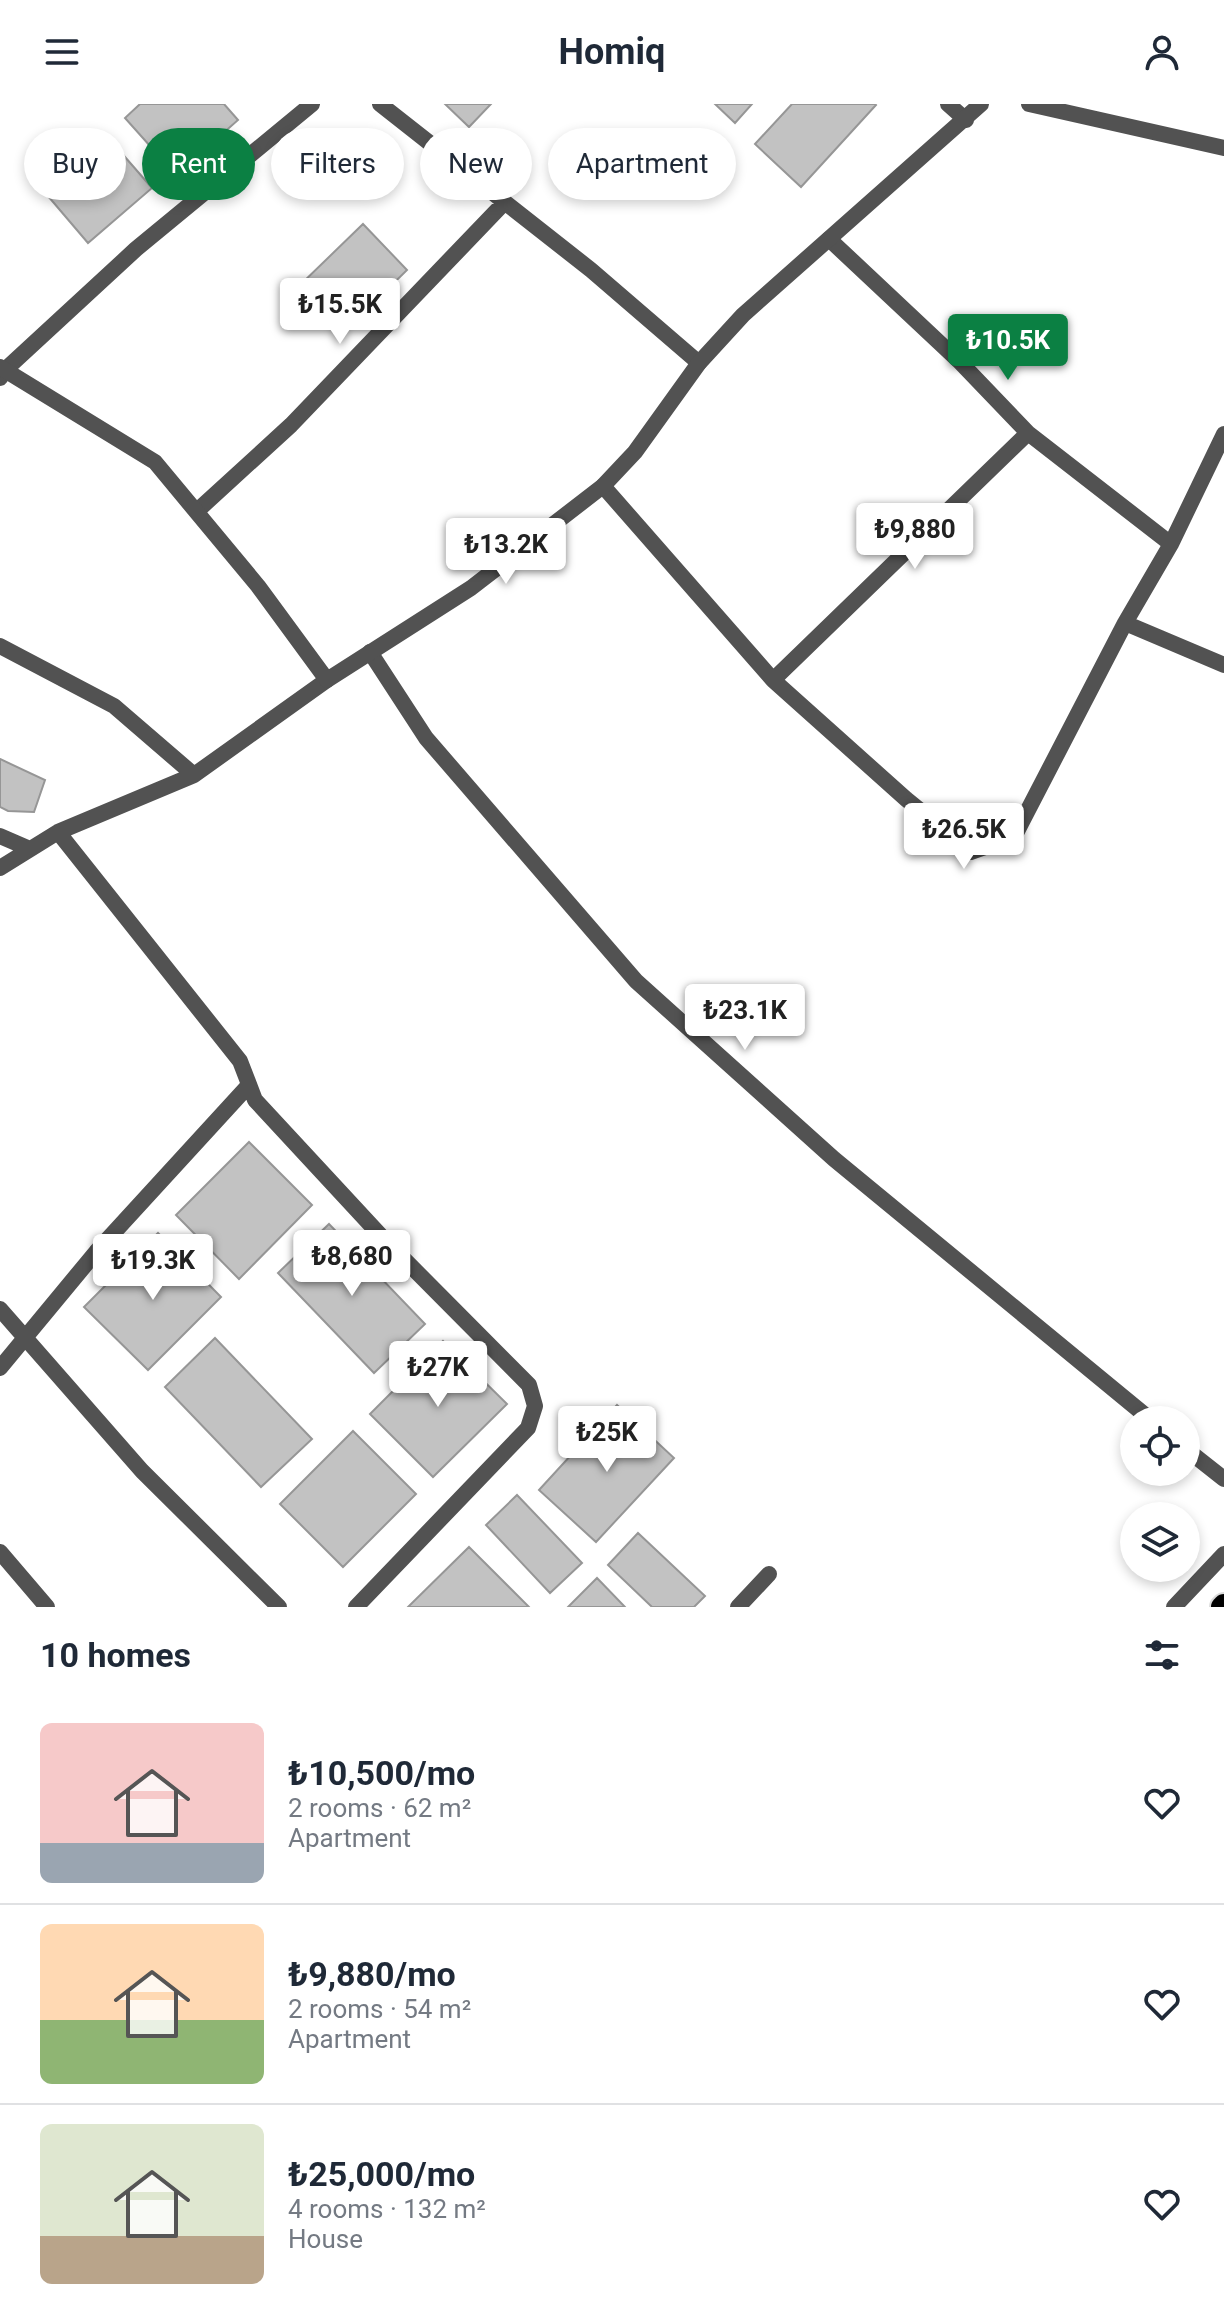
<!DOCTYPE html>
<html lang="en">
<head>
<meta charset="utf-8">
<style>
	:root { --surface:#fff; --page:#f2f2f3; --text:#1f2937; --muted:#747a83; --line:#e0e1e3; --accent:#0b8043 }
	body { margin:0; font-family:Roboto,sans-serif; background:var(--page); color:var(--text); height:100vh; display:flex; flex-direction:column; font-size:30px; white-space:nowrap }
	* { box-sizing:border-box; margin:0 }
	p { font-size:26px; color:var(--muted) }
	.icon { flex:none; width:44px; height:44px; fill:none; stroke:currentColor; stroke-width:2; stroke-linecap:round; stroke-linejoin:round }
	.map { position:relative; height:1503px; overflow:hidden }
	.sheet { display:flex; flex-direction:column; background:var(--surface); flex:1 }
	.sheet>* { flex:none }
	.hud { position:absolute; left:24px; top:24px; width:800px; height:72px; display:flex; gap:16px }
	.tools { position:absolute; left:1120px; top:1302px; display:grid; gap:16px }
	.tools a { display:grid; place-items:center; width:80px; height:80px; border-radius:50%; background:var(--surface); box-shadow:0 4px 12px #0003; font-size:40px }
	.price { position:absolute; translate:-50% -68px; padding:0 18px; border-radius:8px; background:#fff; color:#222; font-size:26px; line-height:52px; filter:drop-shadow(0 2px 4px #0008) }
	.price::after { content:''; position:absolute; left:50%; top:48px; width:24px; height:18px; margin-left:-12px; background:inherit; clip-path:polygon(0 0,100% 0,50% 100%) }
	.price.current { background:var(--accent); color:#fff }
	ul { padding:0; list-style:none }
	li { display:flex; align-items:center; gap:24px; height:200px; padding:0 40px }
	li+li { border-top:2px solid var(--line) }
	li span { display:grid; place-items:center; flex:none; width:224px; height:160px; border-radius:12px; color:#555 }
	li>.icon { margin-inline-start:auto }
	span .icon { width:96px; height:96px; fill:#fffc; stroke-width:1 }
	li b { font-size:34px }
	h2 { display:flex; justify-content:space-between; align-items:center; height:96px; padding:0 40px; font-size:34px }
	.tag { padding:0 28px; border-radius:36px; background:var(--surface); box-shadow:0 4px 12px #0003; font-size:28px; line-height:72px }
	.tag.current { background:var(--accent); color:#fff }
	header { display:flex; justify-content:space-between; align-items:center; height:104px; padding:0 40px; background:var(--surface); font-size:36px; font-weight:700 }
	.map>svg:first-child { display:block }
</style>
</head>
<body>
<header><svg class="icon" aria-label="menu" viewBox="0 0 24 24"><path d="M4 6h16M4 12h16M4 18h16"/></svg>Homiq<svg class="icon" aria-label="person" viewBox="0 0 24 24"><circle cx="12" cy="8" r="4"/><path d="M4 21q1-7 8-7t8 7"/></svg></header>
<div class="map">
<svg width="1224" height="1503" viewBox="0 0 1224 1503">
	<rect width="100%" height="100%" fill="#fff"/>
	<path fill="#c2c2c2" stroke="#969696" stroke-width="2" d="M140 0H224L238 16 176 71 125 14Z
		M445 0H491L469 23Z
		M715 0H752L735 19Z
		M792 0H875L876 1 801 83 755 40Z
		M105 30 152 84 88 139 42 85Z
		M363 120 407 166 343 229 298 183Z
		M0 655 45 676 34 708 8 707 0 703Z
		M249 1038 312 1101 239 1175 176 1111Z
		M329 1120 425 1220 374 1269 278 1169Z
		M158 1129 221 1193 148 1266 84 1203Z
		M215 1234 312 1335 261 1383 165 1283Z
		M443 1237 507 1300 433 1373 370 1310Z
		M617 1301 674 1354 596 1438 539 1386Z
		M353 1327 416 1390 343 1463 280 1400Z
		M517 1391 582 1459 550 1489 486 1421Z
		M638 1429 705 1492 694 1503H652L608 1461Z
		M469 1443 529 1503H408Z
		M597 1474 625 1503H568Z"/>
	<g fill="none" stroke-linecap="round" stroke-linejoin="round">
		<defs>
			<path id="trunk" d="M1222 1503 1224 1501"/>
		</defs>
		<use href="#trunk" stroke="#dbdbdb" stroke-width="26"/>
		<path stroke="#525252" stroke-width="16" d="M380 0 591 166 699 259
			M948 0 966 16
			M1029 0 1224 44
			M829 135 960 258 1028 329 1171 440
			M0 274 6 265 136 145 312 0
			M603 382 773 576 906 695 971 748 1014 733 1125 519 1171 440 1224 330
			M197 407 291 321 505 98
			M1125 519 1224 561
			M0 542 114 602 194 671
			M370 548 426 634 636 877 834 1055 1151 1316
			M773 576 1028 329
			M58 728 240 957 255 996 381 1132 529 1281 535 1302 528 1324 356 1503
			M0 732 30 745
			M0 764 58 728 194 671 327 576
			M0 1205 142 1367 279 1503
			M0 1264 96 1148 249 981
			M1186 1345 1224 1375
			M0 1448 47 1503
			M738 1503 769 1470
			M1174 1503 1224 1450"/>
		<path stroke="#525252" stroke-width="16" d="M0 263 155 358 258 482 327 576 471 484 603 382 635 348 699 259 743 211 981 0"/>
		<use href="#trunk" stroke="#000" stroke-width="22"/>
	</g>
</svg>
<div class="tools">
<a><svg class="icon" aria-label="locate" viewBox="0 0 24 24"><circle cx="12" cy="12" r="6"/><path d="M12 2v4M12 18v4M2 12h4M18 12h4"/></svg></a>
<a><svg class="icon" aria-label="layers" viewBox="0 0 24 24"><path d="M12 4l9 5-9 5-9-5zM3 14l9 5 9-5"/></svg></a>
</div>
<b class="price" style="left:340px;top:242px">₺15.5K</b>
<b class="price current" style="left:1008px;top:278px">₺10.5K</b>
<b class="price" style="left:915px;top:467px">₺9,880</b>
<b class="price" style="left:506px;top:482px">₺13.2K</b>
<b class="price" style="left:964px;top:767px">₺26.5K</b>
<b class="price" style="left:745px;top:948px">₺23.1K</b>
<b class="price" style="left:352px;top:1194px">₺8,680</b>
<b class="price" style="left:153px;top:1198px">₺19.3K</b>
<b class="price" style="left:438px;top:1305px">₺27K</b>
<b class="price" style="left:607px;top:1370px">₺25K</b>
<div class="hud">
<a class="tag">Buy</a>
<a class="tag current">Rent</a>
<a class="tag">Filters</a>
<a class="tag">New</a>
<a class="tag">Apartment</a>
</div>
</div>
<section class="sheet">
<h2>10 homes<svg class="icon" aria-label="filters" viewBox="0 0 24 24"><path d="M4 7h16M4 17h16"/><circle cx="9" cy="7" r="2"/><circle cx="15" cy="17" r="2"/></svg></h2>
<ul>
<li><span style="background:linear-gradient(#f6c9c9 75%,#9aa5b1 0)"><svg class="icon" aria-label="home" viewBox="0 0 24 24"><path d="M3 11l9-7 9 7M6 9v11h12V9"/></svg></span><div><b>₺10,500/mo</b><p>2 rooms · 62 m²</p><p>Apartment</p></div><svg class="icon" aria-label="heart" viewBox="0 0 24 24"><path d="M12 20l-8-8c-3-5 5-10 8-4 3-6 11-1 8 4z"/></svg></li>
<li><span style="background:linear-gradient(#ffd9b3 60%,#8fb573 0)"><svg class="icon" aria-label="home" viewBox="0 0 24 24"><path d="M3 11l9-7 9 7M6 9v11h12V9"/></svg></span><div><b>₺9,880/mo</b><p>2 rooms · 54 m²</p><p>Apartment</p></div><svg class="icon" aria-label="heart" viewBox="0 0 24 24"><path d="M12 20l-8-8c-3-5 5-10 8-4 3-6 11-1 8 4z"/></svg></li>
<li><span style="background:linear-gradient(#dfe7d0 70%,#b9a48a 0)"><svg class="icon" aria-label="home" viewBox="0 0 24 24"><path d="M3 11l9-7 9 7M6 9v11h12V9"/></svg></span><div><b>₺25,000/mo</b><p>4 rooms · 132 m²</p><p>House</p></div><svg class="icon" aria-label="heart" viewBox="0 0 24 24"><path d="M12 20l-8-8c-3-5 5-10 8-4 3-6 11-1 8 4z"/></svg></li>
</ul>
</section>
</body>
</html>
